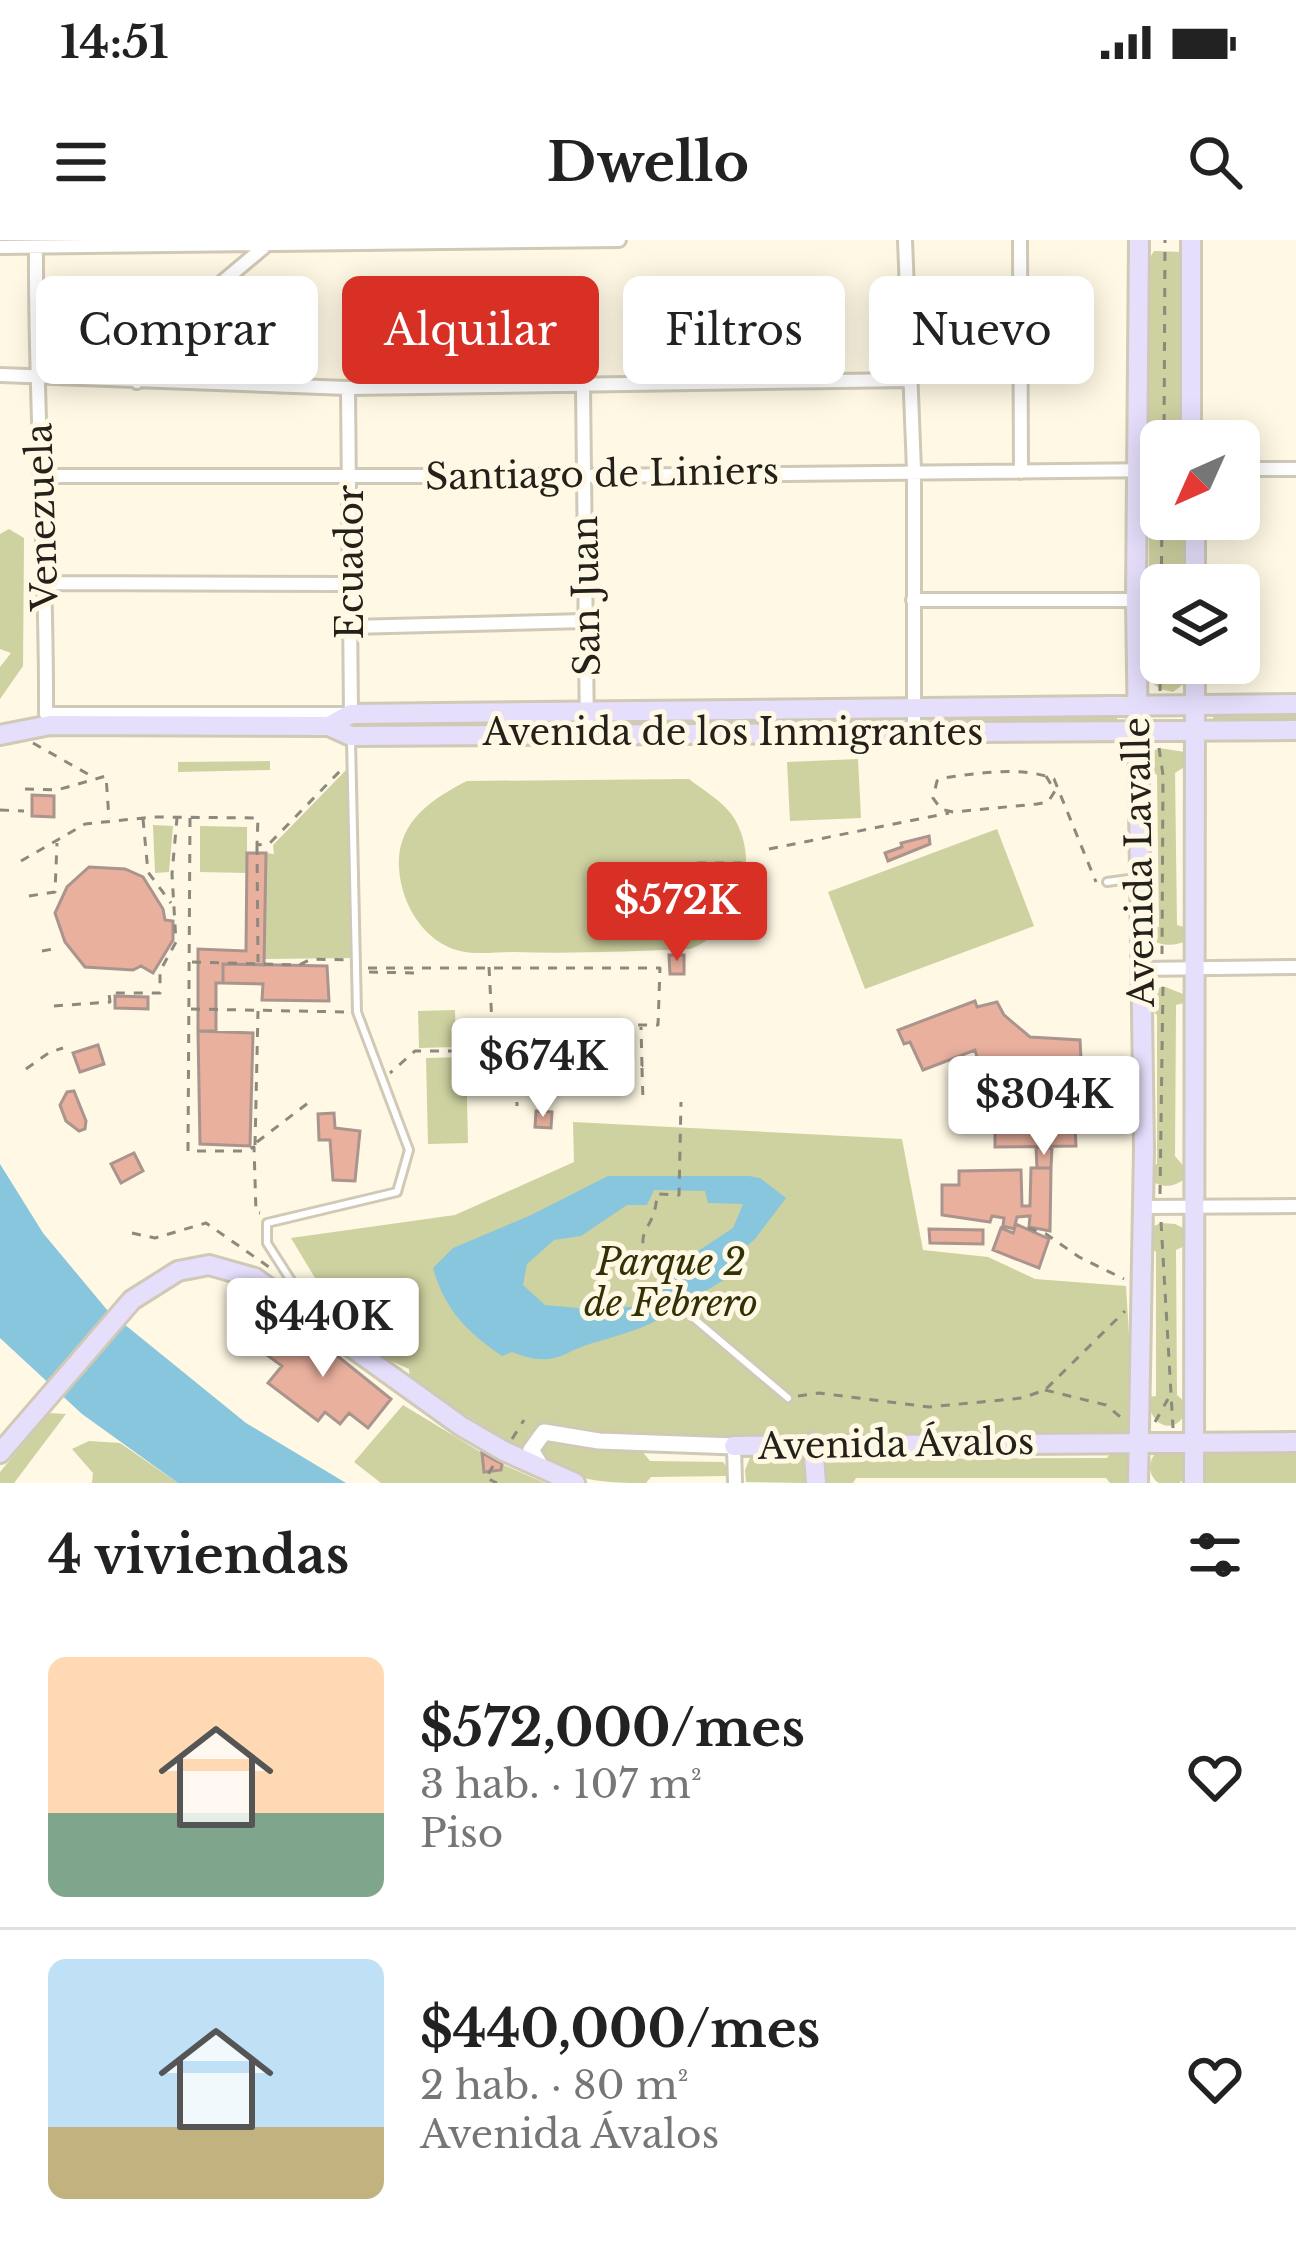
<!DOCTYPE html>
<html lang="es">
<head>
<meta charset="utf-8">
<style>
	:root { --surface:#fff; --page:#f6f6f6; --text:#222; --muted:#767676; --line:#e0e0e0; --accent:#d93025 }
	body { margin:0; font-family:"Libre Baskerville",serif; background:var(--page); color:var(--text); height:100vh; display:flex; flex-direction:column; font-size:45px; white-space:nowrap }
	* { box-sizing:border-box; margin:0 }
	p { font-size:39px; color:var(--muted) }
	.icon { flex:none; width:66px; height:66px; fill:none; stroke:currentColor; stroke-width:2; stroke-linecap:round; stroke-linejoin:round }
	.map { position:relative; height:1243px; overflow:hidden }
	.panel { display:flex; flex-direction:column; background:var(--surface); flex:1 }
	.panel>* { flex:none }
	.banner { position:absolute; left:36px; top:36px; width:1224px; height:108px; display:flex; gap:24px }
	.needle { width:78px; rotate:225deg }
	.buttons { position:absolute; left:1140px; top:180px; display:grid; gap:24px }
	.buttons a { display:grid; place-items:center; width:120px; height:120px; border-radius:18px; background:var(--surface); box-shadow:0 6px 30px #0003; font-size:60px }
	.price { position:absolute; translate:-50% -102px; padding:0 27px; border-radius:12px; background:#fff; color:#222; font-size:39px; line-height:78px; filter:drop-shadow(0 3px 6px #0008) }
	.price::after { content:''; position:absolute; left:50%; top:72px; width:36px; height:27px; margin-left:-18px; background:inherit; clip-path:polygon(0 0,100% 0,50% 100%) }
	.price.current { background:var(--accent); color:#fff }
	ul { padding:0; list-style:none }
	li { display:flex; align-items:center; gap:36px; height:300px; padding:0 48px }
	li+li { border-top:3px solid var(--line) }
	li span { display:grid; place-items:center; flex:none; width:336px; height:240px; border-radius:18px; color:#555 }
	li>.icon { margin-inline-start:auto }
	span .icon { width:144px; height:144px; fill:#fffc; stroke-width:1 }
	li b { font-size:51px }
	h2 { display:flex; justify-content:space-between; align-items:center; height:144px; padding:0 48px; font-size:51px }
	.tag { padding:0 42px; border-radius:18px; background:var(--surface); box-shadow:0 6px 30px #0003; font-size:42px; line-height:108px }
	.tag.current { background:var(--accent); color:#fff }
	.status { display:flex; justify-content:space-between; align-items:center; height:84px; padding:0 60px; background:var(--surface); direction:ltr }
	.status svg { height:33px; fill:currentColor }
	header { display:flex; justify-content:space-between; align-items:center; height:156px; padding:0 48px; background:var(--surface); font-size:54px; font-weight:700 }
	.map>svg:first-child { display:block }
</style>
</head>
<body>
<div class="status"><b>14:51</b><svg viewBox="0 0 49 12"><path d="M0 12V9h3v3zM5 12V6h3v6zM10 12V3h3v9zM15 12V0h3v12zM26 1h20v11H26zM47 4h2v5h-2z"/></svg></div>
<header><svg class="icon" aria-label="menu" viewBox="0 0 24 24"><path d="M4 6h16M4 12h16M4 18h16"/></svg>Dwello<svg class="icon" aria-label="search" viewBox="0 0 24 24"><circle cx="10" cy="10" r="6"/><path d="M15 15l6 6"/></svg></header>
<div class="map">
<svg width="1296" height="1243" viewBox="0 0 1296 1243">
	<rect width="100%" height="100%" fill="#fef8e4"/>
	<path fill="#ced1a0" d="M1154 11 1182 12 1187 19 1184 201H1161V210L1152 208 1145 198 1148 21Z
		M1161 251V279H1190V345H1161V423H1189V440L1173 452 1160 449 1151 442 1149 430V259Z
		M9 289 24 298 23 426 0 459V427L11 413 0 409V294Z
		M1213 471H1296V482L1213 483Z
		M1117 475V481L937 483V477Z
		M890 478V484L606 486V480Z
		M1159 508 1185 512 1186 526 1175 533 1177 685 1190 689 1189 700C1173 707 1163 706 1147 699L1148 689 1159 687 1157 535 1147 526 1148 514Z
		M858 519 861 578 790 581 787 522Z
		M270 521V530L178 532V522Z
		M347 529 352 718 265 719 266 613 274 614 273 605Z
		M689 539C703 550 722 561 732 575 763 620 740 691 690 709 631 711 574 714 515 712 498 712 477 715 460 711 423 702 401 663 399 628 396 583 431 559 467 541Z
		M153 585 173 586 169 632 155 633Z
		M200 586 247 587V633L200 632Z
		M997 589 1034 686 865 749 828 652Z
		M1163 746 1183 754 1184 763 1176 765 1175 916 1185 928V939C1170 949 1162 947 1147 939L1148 927 1157 924V775L1147 765 1148 754Z
		M455 770 456 807 419 808 418 771Z
		M588 788H635V818H588Z
		M569 789 570 818 517 819 516 790Z
		M466 817 468 903 428 904 426 818Z
		M573 882 902 899 923 1010 988 1017 1035 1039 1126 1046 1135 1193 1126 1199 603 1200 540 1187 529 1194 525 1210 410 1142 409 1129 382 1117 321 1048 291 998 455 975 574 922Z
		M1161 983 1175 984 1187 990 1189 1004 1176 1010 1177 1155 1187 1164C1183 1197 1149 1191 1148 1157L1156 1156V1012L1147 1003 1154 986Z
		M403 1165 497 1222 545 1243H381L354 1222Z
		M49 1173 66 1174 14 1243H0V1232Z
		M89 1201 120 1203 178 1243H92L93 1233 72 1209Z
		M551 1201 642 1211 650 1221 723 1222 729 1230 726 1236 651 1237 646 1243C611 1243 567 1242 539 1216L540 1208Z
		M1115 1207H1128L1136 1215 1131 1243H1110L1106 1238H856L853 1243H826L823 1228 827 1212 850 1209 858 1219 1107 1218Z
		M1150 1227a19 19 0 1 1 38 0a19 19 0 1 1-38 0Z
		M1214 1209H1296V1243H1206L1201 1233V1219Z
		M799 1216 808 1224 809 1235 804 1243 746 1242 745 1230 750 1218Z"/>
	<path fill="#88c6dd" fill-rule="evenodd" d="M0 924 43 993 108 1071 246 1183 346 1243H178L82 1174 0 1098Z
		M608 936H749L760 938 786 958 755 999 741 1011 729 1037 707 1050 684 1056C663 1088 618 1094 584 1106 572 1110 561 1118 549 1119 534 1120 525 1117 512 1112L502 1116C466 1091 445 1070 433 1028L453 1008 529 976ZM654 950 705 951 708 963 743 964 733 988 666 1032 636 1066 619 1068 605 1057 589 1069 545 1065 523 1045 527 1024 554 1000 581 996 627 965H647Z"/>
	<path fill="#e9b09e" stroke="#aa948e" stroke-width="3" d="M32 555 54 556V577L32 576Z
		M929 596 930 604 888 621 885 613 902 607 901 603Z
		M247 613H266L264 725 223 724V743H216V791H198V709L246 711Z
		M89 627 125 629 143 637 163 669 165 680 173 681V700L153 733 141 726 133 730 85 727 65 702 55 673 67 647Z
		M669 715H684V734H670Z
		M223 724 327 726 329 761 262 760 263 744 223 743Z
		M115 756 148 757V769L115 768Z
		M975 761 977 767 997 762 1004 775 1030 797 1080 800 1081 820 1072 821 1076 906 995 907V827L1003 826 994 819 981 831 975 810 923 830 910 802 904 804 898 790Z
		M198 791 253 793 250 906 200 904Z
		M98 805 104 824 80 832 73 813Z
		M74 851 86 881 85 889 79 891 66 881 60 865 67 852Z
		M536 871 552 872 551 888 535 887Z
		M334 873 335 888 360 891 355 941 333 940 330 900H319L318 874Z
		M1036 907 1052 908 1051 928H1037Z
		M134 913 143 931 121 943 111 924Z
		M1031 928H1051L1050 991 1029 987 1030 976 1017 977 1014 989 1003 986 1004 978 992 976 990 982 942 975V945H959V931L1021 930 1022 966H1030Z
		M1016 984 1049 999 1039 1028 993 1010 1001 988 1013 993Z
		M929 989 983 990V1004L930 1003Z
		M294 1081 391 1159 368 1188 349 1173 340 1184 325 1172 318 1181 268 1143 282 1126 267 1115Z
		M482 1213 502 1224 501 1230 484 1232Z"/>
	<g fill="none" stroke-linecap="round" stroke-linejoin="round">
		<defs>
			<path id="service" d="M1107 642 1136 638
				M678 1065 788 1158
				M308 1067 267 1003V983L397 952 409 910 357 772 351 500"/>
			<path id="minor" d="M905 0 914 230V491
				M1020 0 1021 232
				M0 7 619 0
				M36 7C35 163 47 318 46 474H344
				M0 135 348 148 911 140
				M137 142 151 102 264 7
				M583 147 587 493
				M348 148 351 476
				M1239 229H1296
				M44 236H585L1161 230
				M46 343 349 344
				M913 360H1136
				M350 387 585 381
				M1140 729 1296 727
				M1142 967 1296 966
				M734 1206 735 1243"/>
			<path id="tertiary" d="M542 1228 531 1210 544 1192 599 1201 734 1206"/>
			<path id="secondary" d="M1191 0V201
				M1195 345V279
				M329 486 351 474 1296 464
				M0 495 50 485 329 486 351 496 1296 490
				M813 1203 816 1243
				M734 1206 1296 1202
				M0 1213 132 1060 178 1031 209 1025 255 1038 461 1186 504 1211 575 1243
				M1138 1243 1144 909 1136 360 1139 0
				M1194 1243 1195 423"/>
		</defs>
		<use href="#service" stroke="#cfc9b6" stroke-width="12"/>
		<use href="#minor" stroke="#cfc9b6" stroke-width="18"/>
		<use href="#tertiary" stroke="#cfc9b6" stroke-width="21"/>
		<use href="#secondary" stroke="#cfc9b6" stroke-width="24"/>
		<path stroke="#8d897c" stroke-width="3" stroke-dasharray="9 9" stroke-linecap="butt" d="M1164 201 1165 0
			M1160 451 1162 279
			M33 503 93 537
			M1159 508 1163 535 1162 714
			M1046 536 1055 551 1048 562 1037 564 953 572 941 569 933 558 937 541 944 538C978 533 1023 526 1054 539L1096 642
			M25 549 57 550 106 536 109 579
			M0 570 24 571
			M190 578 188 911H244L254 907 256 972 260 973
			M143 579 148 632 171 663
			M257 606 258 722
			M769 609 949 573
			M21 621 85 584 153 577 258 578 257 605 269 604 340 531
			M697 623H746
			M29 656 55 652 57 603
			M42 711 53 709
			M192 722 299 725 311 719 349 720
			M489 727 492 783
			M368 728H660L658 785H492V811H415L390 833
			M369 732 415 733V729
			M54 766 110 762 109 753H160V731L176 702 172 634 177 578
			M191 769 349 772
			M511 811V826
			M492 813 493 828H516L517 866
			M516 828 642 826 641 787
			M642 828 643 861
			M26 829 50 812 63 808
			M257 902 308 863
			M255 905 258 771
			M1160 954 1163 742
			M1161 982 1173 1188
			M1028 988 1046 994 1079 1017 1124 1039
			M132 993 155 998 206 983 269 1027
			M659 1035C625 987 655 998 657 954L679 955 681 862
			M1045 1150 1106 1165 1124 1180
			M798 1156 819 1153 929 1167 1022 1158 1045 1150 1125 1071
			M1155 1182 1168 1159
			M512 1199 524 1180
			M493 1226 486 1238 497 1243"/>
		<use href="#service" stroke="#fff" stroke-width="6"/>
		<use href="#minor" stroke="#fff" stroke-width="12"/>
		<use href="#tertiary" stroke="#fff" stroke-width="15"/>
		<use href="#secondary" stroke="#e6dffc" stroke-width="18"/>
	</g>
	<g text-anchor="middle" dominant-baseline="central" stroke-width="10" stroke-linejoin="round" paint-order="stroke">
		<g font-size="36" fill="#232119" stroke="#fef8e4">
			<text transform="translate(602 234) rotate(-1)">Santiago de Liniers</text>
			<text transform="translate(42 277) rotate(-92)">Venezuela</text>
			<text transform="translate(350 322) rotate(-90)">Ecuador</text>
			<text transform="translate(586 356) rotate(-91)">San Juan</text>
			<text x="733" y="492">Avenida de los Inmigrantes</text>
			<text transform="translate(1139 622) rotate(-91)">Avenida Lavalle</text>
			<text transform="translate(896 1204) rotate(-1)">Avenida Ávalos</text>
		</g>
		<g font-size="36" font-style="italic" fill="#303105" stroke="#fef8e4">
			<text x="671" y="1022">Parque 2<tspan x="671" dy="41">de Febrero</tspan></text>
		</g>
	</g>
</svg>
<div class="buttons">
<a><svg class="needle" viewBox="-14 -14 28 28"><path d="M0-13l5 13h-10z" fill="#e53935"/><path d="M0 13l5-13h-10z" fill="#767676"/></svg></a>
<a><svg class="icon" aria-label="layers" viewBox="0 0 24 24"><path d="M12 4l9 5-9 5-9-5zM3 14l9 5 9-5"/></svg></a>
</div>
<b class="price current" style="left:677px;top:724px">$572K</b>
<b class="price" style="left:543px;top:880px">$674K</b>
<b class="price" style="left:1044px;top:918px">$304K</b>
<b class="price" style="left:323px;top:1140px">$440K</b>
<div class="banner">
<a class="tag">Comprar</a>
<a class="tag current">Alquilar</a>
<a class="tag">Filtros</a>
<a class="tag">Nuevo</a>
</div>
</div>
<section class="panel">
<h2>4 viviendas<svg class="icon" aria-label="filters" viewBox="0 0 24 24"><path d="M4 7h16M4 17h16"/><circle cx="9" cy="7" r="2"/><circle cx="15" cy="17" r="2"/></svg></h2>
<ul>
<li><span style="background:linear-gradient(#ffd9b3 65%,#7fa58c 0)"><svg class="icon" aria-label="home" viewBox="0 0 24 24"><path d="M3 11l9-7 9 7M6 9v11h12V9"/></svg></span><div><b>$572,000/mes</b><p>3 hab. · 107 m²</p><p>Piso</p></div><svg class="icon" aria-label="heart" viewBox="0 0 24 24"><path d="M12 20l-8-8c-3-5 5-10 8-4 3-6 11-1 8 4z"/></svg></li>
<li><span style="background:linear-gradient(#bfe0f5 70%,#c2b280 0)"><svg class="icon" aria-label="home" viewBox="0 0 24 24"><path d="M3 11l9-7 9 7M6 9v11h12V9"/></svg></span><div><b>$440,000/mes</b><p>2 hab. · 80 m²</p><p>Avenida Ávalos</p></div><svg class="icon" aria-label="heart" viewBox="0 0 24 24"><path d="M12 20l-8-8c-3-5 5-10 8-4 3-6 11-1 8 4z"/></svg></li>
</ul>
</section>
</body>
</html>
